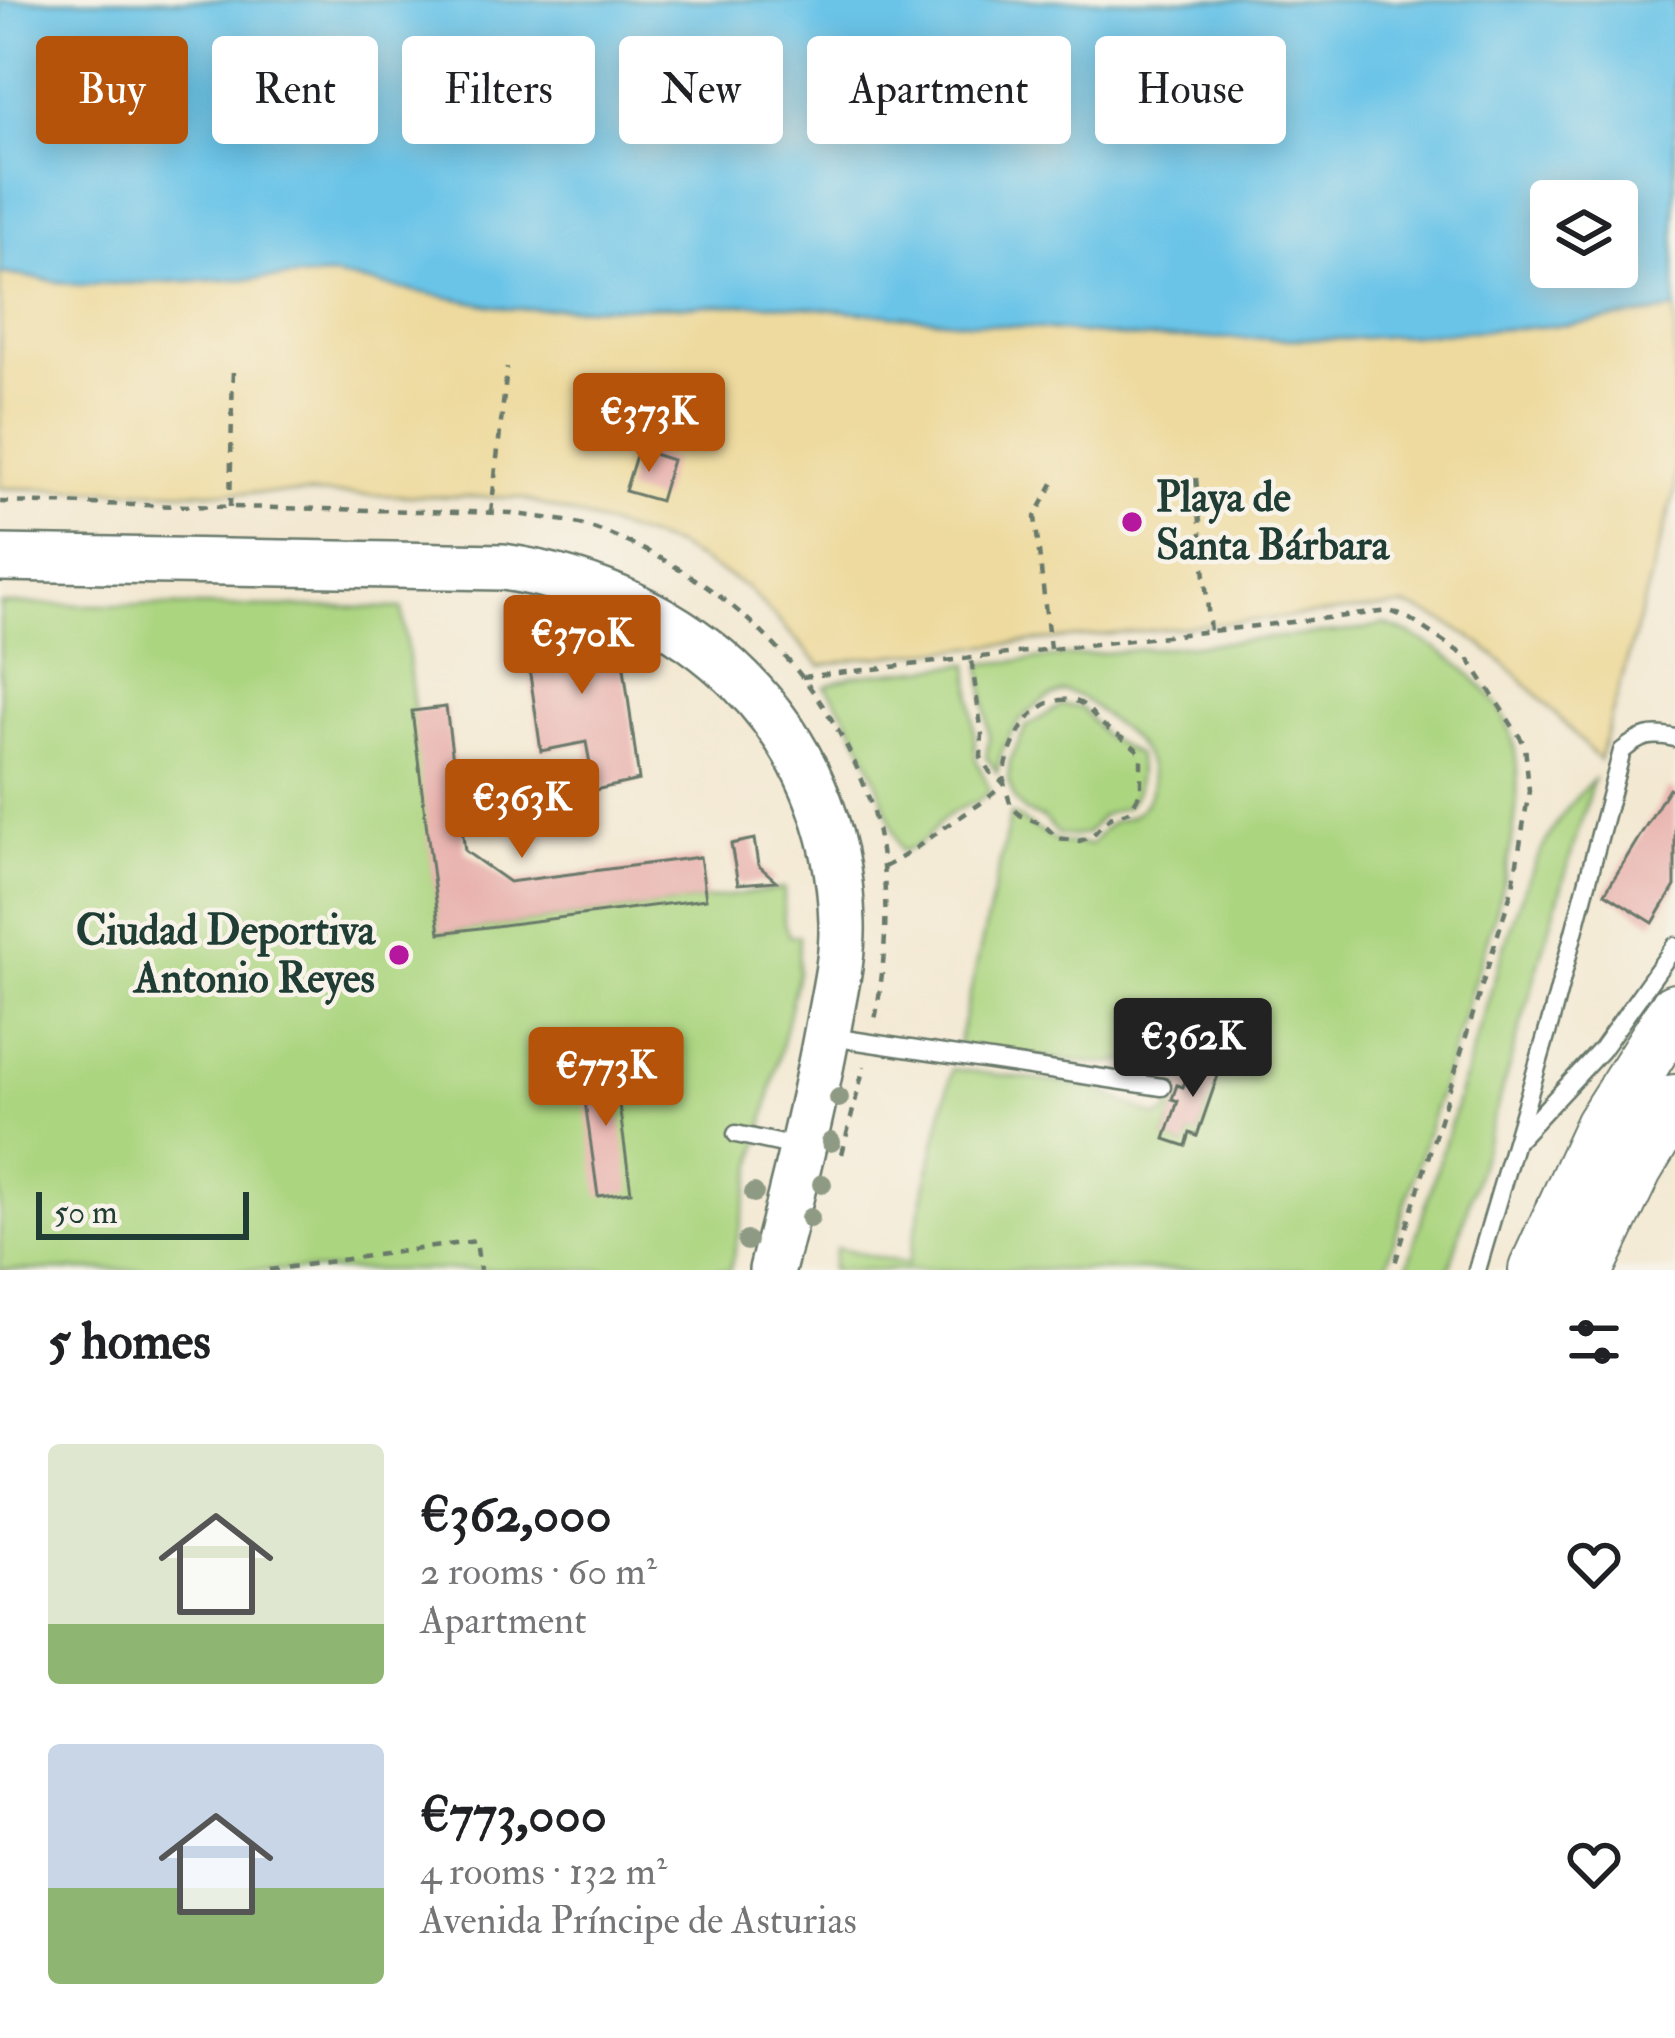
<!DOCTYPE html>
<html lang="en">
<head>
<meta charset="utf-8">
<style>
	:root { --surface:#fff; --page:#f6f6f6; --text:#202124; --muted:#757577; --accent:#b45309 }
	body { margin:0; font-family:"IM FELL Double Pica",serif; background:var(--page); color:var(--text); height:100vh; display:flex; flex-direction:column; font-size:45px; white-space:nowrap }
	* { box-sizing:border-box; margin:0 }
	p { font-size:39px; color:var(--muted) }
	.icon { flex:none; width:66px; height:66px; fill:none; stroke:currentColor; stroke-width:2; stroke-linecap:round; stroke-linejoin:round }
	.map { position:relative; height:1270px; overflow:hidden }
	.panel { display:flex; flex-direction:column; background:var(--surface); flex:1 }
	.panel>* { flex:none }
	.hud { position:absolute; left:36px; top:36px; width:1605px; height:108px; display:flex; gap:24px }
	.buttons { position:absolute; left:1530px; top:180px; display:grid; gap:24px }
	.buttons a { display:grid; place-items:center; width:108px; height:108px; border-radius:12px; background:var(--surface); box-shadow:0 6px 30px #0003; font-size:60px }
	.scale { position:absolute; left:36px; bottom:30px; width:213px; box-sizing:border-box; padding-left:12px; border:6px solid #1f3d34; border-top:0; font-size:33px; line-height:42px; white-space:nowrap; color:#1f3d34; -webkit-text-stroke:9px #f7f3e8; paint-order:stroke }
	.price { position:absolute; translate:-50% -102px; padding:0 27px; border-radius:12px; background:var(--accent); color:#fff; font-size:39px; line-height:78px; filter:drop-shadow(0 3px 6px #0008) }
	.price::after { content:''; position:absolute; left:50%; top:72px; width:36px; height:27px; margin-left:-18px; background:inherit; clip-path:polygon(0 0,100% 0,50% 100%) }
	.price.on { background:#222; color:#fff }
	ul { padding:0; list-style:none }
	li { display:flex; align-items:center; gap:36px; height:300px; padding:0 48px }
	li span { display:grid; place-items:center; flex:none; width:336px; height:240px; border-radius:12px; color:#555 }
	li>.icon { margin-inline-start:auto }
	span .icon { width:144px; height:144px; fill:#fffc; stroke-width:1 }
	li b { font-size:51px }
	h2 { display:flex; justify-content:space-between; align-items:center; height:144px; padding:0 48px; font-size:51px }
	.tag { padding:0 42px; border-radius:12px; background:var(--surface); box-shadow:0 6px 30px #0003; font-size:42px; line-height:108px }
	.tag.on { background:var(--accent); color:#fff }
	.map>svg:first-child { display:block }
</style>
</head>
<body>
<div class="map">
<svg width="1675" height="1270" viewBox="0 0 1675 1270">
	<rect width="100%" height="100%" fill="#f7f3e8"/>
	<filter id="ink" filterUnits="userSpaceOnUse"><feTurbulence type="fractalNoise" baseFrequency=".00833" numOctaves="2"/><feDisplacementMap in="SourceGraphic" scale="24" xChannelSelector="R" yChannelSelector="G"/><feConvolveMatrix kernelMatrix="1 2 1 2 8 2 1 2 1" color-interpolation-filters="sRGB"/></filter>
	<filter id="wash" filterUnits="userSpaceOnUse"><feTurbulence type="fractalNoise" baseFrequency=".004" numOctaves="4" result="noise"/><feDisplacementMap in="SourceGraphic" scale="48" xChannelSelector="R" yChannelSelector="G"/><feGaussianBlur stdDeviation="2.7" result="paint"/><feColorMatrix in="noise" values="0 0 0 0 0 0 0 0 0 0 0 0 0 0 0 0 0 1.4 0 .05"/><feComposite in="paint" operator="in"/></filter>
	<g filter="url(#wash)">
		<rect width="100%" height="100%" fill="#f3e8d1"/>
		<path fill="#acd580" stroke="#66895a" stroke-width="3" d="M0 604 402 608 441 933 784 889V923L789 936H799L798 973 730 1270H0Z
			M1383 624C1434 639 1501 687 1513 741 1532 823 1484 947 1460 1026 1435 1107 1410 1189 1385 1270H831L836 1248 908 1264 952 1069 1092 1087 1156 1117 1167 1114 1172 1099 1178 1101 1165 1138 1185 1146 1190 1133 1197 1135 1229 1046 1212 1039 1205 1058 1166 1042 1150 1040 1142 1047 1137 1059 1099 1064 958 1046 1011 814 1058 842 1091 845C1096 839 1103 828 1110 824 1117 819 1129 819 1136 813 1169 785 1144 744 1117 726 1098 713 1087 695 1063 691 1027 705 1003 734 997 772L986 757 989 737 981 664 1360 630Z
			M969 664 976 759 990 790C980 804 971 802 957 810 935 820 927 848 901 851 880 792 866 735 825 686L852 676Z
			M1062 705 1081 708 1103 735 1137 755 1139 773 1136 793 1126 807 1103 815 1086 834 1073 836 1058 834 1043 818 1025 812 1015 800 1008 781 1010 761 1026 727Z
			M1593 780 1449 1270H1406C1430 1190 1454 1110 1479 1030 1504 950 1529 837 1593 780Z"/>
		<path fill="#eeda9e" stroke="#868c69" stroke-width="3" d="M0 273 79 285 334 276 510 309 775 304 1137 338 1347 339 1568 325 1675 310V491L1599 760C1542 702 1485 627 1404 606L862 658 821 666 746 587 675 546 520 498 0 488Z"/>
		<path fill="#6ac4e8" stroke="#44808e" stroke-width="3" fill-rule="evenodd" d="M0 0H1675V310L1568 325 1347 339 1137 338 775 304 510 309 334 276 79 285 0 273ZM1551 201H1617V267H1551Z"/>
		<g id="blocks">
			<path fill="#e8afab" d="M638 449 672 460 660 501 625 491Z
				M521 612 576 625 621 645 639 780 595 790 586 742 541 751Z
				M446 707 465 851 509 882 700 857 706 899 440 933 412 711Z
				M1669 788 1675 792V886L1653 923 1605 893Z
				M754 839 758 865 776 881 738 884 731 844Z
				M1195 1054 1222 1064 1197 1136 1190 1133 1186 1146 1165 1139 1178 1101 1172 1099 1177 1085 1183 1087Z
				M613 1061 631 1192 598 1196 580 1065Z"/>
		</g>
	</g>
	<g filter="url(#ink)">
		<use href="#blocks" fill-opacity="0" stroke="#69796b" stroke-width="3"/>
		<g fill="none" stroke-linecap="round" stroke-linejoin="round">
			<defs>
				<path id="service" d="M831 1037 1162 1087
					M736 1134 801 1148
					M1519 1138 1601 1050 1675 946
					M1477 1270 1550 1023 1622 751C1640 736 1652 732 1675 738"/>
				<path id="secondary" d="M0 558 503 567C690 594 837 725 842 923 843 956 835 989 829 1022 814 1105 793 1188 772 1270"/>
				<path id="trunk" d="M1536 1270 1602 1126 1675 1011
					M1586 1270 1635 1168 1675 1102"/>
			</defs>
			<use href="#service" stroke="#69796b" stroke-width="21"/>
			<use href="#secondary" stroke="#69796b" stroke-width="50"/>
			<use href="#trunk" stroke="#69796b" stroke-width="58"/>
			<path stroke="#69796b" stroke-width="4.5" stroke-dasharray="9 9" stroke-linecap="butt" d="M1196 478 1210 632
				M0 502 511 513C538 518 567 519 593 528 714 571 817 664 864 785 892 857 889 946 875 1020
				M230 507 233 367
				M491 513 507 368
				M1050 649 1035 517 1057 476
				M802 677 1390 611 1410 619 1468 658 1525 745 1529 791 1513 886 1393 1270
				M884 867C909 855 927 839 950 824 970 810 987 801 1004 783 1005 748 1032 690 1075 701 1089 705 1093 717 1103 725 1116 736 1129 740 1141 754V791L1130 811 1110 817 1091 837 1079 841 1057 838 1043 824 1021 816 1011 806 1004 783 990 772 981 757 982 734 971 657
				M842 1154 864 1066
				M269 1270 476 1241 480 1270"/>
			<use href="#service" stroke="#fff" stroke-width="16"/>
			<use href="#secondary" stroke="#fff" stroke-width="45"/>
			<use href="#trunk" stroke="#fff" stroke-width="54"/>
		</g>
		<g fill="#8e9a83">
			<circle cx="839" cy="1098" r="10"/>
			<circle cx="831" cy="1142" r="10"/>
			<circle cx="822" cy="1184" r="10"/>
			<circle cx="754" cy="1193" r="10"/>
			<circle cx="810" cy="1218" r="10"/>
			<circle cx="747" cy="1241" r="10"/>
		</g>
	</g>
	<g fill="#b5179e" stroke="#f7f3e8" stroke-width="4.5">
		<circle cx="1132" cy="522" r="12"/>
		<circle cx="399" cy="955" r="12"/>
	</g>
	<g text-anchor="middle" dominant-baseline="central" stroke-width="9" stroke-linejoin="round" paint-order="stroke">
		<g font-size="42" font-weight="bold" fill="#1f3d34" stroke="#f7f3e8" text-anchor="start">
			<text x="1156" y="498">Playa de<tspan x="1156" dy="48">Santa Bárbara</tspan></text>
			<text x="375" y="931" text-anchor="end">Ciudad Deportiva<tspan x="375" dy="48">Antonio Reyes</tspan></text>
		</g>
	</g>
</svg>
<div class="buttons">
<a><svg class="icon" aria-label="layers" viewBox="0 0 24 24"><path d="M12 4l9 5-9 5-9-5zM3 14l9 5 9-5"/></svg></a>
</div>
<div class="scale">50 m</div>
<b class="price" style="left:649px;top:475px">€373K</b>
<b class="price" style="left:582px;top:697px">€370K</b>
<b class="price" style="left:522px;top:861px">€363K</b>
<b class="price on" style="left:1193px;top:1100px">€362K</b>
<b class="price" style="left:606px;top:1129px">€773K</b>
<div class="hud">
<a class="tag on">Buy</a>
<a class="tag">Rent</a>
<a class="tag">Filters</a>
<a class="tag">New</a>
<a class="tag">Apartment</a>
<a class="tag">House</a>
</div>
</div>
<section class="panel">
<h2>5 homes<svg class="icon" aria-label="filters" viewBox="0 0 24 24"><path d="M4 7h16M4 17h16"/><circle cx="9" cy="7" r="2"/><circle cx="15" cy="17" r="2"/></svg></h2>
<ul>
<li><span style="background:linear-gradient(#dfe7d0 75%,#8fb573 0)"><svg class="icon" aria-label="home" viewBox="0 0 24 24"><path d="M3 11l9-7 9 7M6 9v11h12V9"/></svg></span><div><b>€362,000</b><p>2 rooms · 60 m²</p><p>Apartment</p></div><svg class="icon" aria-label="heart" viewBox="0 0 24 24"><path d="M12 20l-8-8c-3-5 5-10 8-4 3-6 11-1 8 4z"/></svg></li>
<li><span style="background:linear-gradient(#c9d6e8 60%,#8fb573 0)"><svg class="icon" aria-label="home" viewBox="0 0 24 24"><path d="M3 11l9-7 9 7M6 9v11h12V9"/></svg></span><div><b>€773,000</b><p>4 rooms · 132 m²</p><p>Avenida Príncipe de Asturias</p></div><svg class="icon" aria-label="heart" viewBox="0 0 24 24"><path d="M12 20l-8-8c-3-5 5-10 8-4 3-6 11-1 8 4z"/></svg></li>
</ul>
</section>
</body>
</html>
